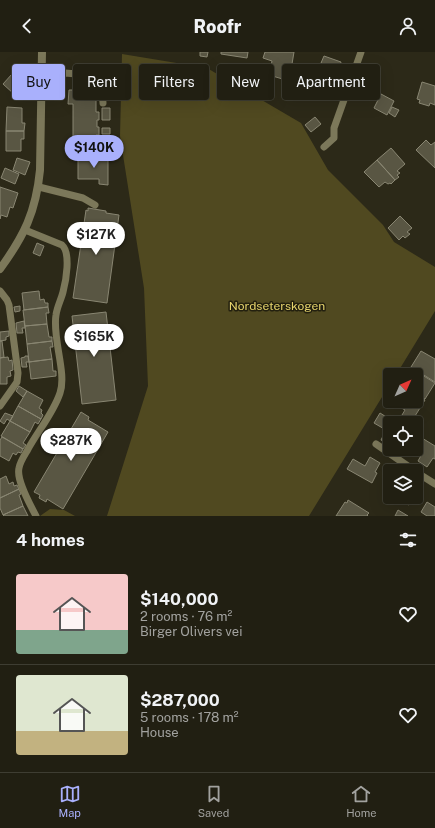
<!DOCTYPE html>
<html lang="en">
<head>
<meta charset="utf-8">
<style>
	:root { --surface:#211f12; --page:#29271b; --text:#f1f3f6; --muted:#a2a29f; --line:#3e3d32; --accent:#a9b0fc }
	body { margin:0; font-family:"Public Sans",sans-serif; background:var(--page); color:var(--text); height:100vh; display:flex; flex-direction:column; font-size:15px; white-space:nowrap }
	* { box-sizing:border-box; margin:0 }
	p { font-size:13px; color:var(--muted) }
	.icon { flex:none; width:22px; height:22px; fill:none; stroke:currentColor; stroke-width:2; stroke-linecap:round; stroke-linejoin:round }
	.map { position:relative; height:464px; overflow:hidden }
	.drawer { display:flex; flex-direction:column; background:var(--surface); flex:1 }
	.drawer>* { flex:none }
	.guide { position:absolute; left:12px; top:12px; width:411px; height:36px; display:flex; gap:8px }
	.needle { width:26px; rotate:45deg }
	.tools { position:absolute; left:383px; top:316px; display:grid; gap:8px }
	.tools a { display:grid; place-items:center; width:40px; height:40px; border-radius:4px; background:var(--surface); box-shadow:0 4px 16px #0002,0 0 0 1px var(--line); font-size:20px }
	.price { position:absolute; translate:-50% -34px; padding:0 9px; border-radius:14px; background:#fff; color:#222; font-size:13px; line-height:26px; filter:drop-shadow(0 1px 2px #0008) }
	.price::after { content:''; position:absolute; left:50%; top:24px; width:12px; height:9px; margin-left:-6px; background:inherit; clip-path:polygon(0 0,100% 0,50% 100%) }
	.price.selected { background:var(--accent); color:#111 }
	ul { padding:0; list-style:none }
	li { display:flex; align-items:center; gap:12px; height:100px; padding:0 16px }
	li+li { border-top:1px solid var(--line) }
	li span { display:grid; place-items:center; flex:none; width:112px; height:80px; border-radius:4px; color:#555 }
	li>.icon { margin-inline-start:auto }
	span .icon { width:48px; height:48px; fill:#fffc; stroke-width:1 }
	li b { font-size:17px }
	h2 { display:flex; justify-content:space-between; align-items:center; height:48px; padding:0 16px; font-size:17px }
	.tag { padding:0 14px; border-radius:4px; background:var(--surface); box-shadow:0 4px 16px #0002,0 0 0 1px var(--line); font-size:14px; line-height:36px }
	.tag.selected { background:var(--accent); color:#111 }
	header { display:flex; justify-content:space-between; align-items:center; height:52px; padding:0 16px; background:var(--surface); font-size:18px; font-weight:800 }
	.dock { display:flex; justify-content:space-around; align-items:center; height:56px; border-top:1px solid var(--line); background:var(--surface); font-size:11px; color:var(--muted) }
	.dock a { display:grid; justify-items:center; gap:2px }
	.dock .selected { color:var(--accent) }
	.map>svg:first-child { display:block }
</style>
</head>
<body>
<header><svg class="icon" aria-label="back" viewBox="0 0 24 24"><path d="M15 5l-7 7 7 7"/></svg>Roofr<svg class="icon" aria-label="person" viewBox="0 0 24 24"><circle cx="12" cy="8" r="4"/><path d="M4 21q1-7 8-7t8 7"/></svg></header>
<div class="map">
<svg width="435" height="464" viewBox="0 0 435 464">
	<rect width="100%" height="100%" fill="#2c2918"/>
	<path fill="#504920" d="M122 2 207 16 301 71 328 118 383 173 394 190 435 215V259L396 323H390V332L309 464H107L148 334 144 236 120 84Z
		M50 457 64 458 75 464H40Z"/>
	<path fill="#595643" stroke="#898672" d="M200 0H208L207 5 200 4Z
		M221 0H248L247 6 221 2Z
		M265 0H294L292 12 291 11 286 28 269 23 272 9 263 6Z
		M324 4 341 10 339 18 321 11Z
		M321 11 339 18 336 25 318 18Z
		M312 17 330 24 326 34 324 33 318 48 303 42 307 32 304 31 306 24 309 25Z
		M12 22 23 32 14 42 3 32Z
		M422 30 435 34V53L430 51 429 54 419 51 420 48 417 47Z
		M69 38H90V43H96V60H99V68H97V75H99V83H96V90L99 89V97H95V104L73 106V52H68Z
		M381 42 394 49 387 63 374 56Z
		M7 55 22 56V71H25L24 79H6Z
		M392 55 399 58 395 65 389 61Z
		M102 56H110V68H102Z
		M315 65 321 72 311 80 305 73Z
		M102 76H110V82H102Z
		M6 79H24V87H21V99H6Z
		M426 88 431 93 435 90V116L416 98Z
		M102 90H110V96H102Z
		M391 96 405 112 397 119 400 121 397 123 399 125 395 128 377 108Z
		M90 104H108V133L99 132V127H78V106H90Z
		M17 106 30 110 25 123 13 118Z
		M377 108 395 128 391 132 390 131 388 132 385 130 379 135 364 120Z
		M5 116 19 122 15 132 1 126Z
		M0 135 18 141 13 156 10 155 7 165 1 163 0 167Z
		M88 156 106 159V161L119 163 107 251 73 246 86 158 88 159Z
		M400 164 412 176 407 180 410 182 405 186 403 184 399 188 388 176Z
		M37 191 44 194 40 204 33 201Z
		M39 239 40 248 44 247 45 251H48V255L24 258 22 241Z
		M20 254V259L15 260 14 255Z
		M48 255 49 261H46L47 272 25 274 23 258Z
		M106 260 116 348 82 352 72 264Z
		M24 269 25 276H22L23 281H17L16 271Z
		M47 272 49 285H52V289L27 292 25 274Z
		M9 279V284L6 285V288L0 289V280Z
		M0 289H2L4 305 0 306Z
		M52 289 53 295H50L52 307 29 310 27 292Z
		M421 299 435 307V330L411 315Z
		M25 304H28L29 310H26L27 315H22L21 306 25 305Z
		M8 305 9 309 12 308 13 318 10 319 11 324 7 325V332H0V306Z
		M52 307 53 319H56V324L31 327 29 310Z
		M411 316 435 331 425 347 416 342V323H407Z
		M19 334 27 339 23 345 16 339Z
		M27 339 43 348 39 356 42 358 41 361 43 363 41 367 18 354Z
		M416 342 425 348 415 364H414L411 369 402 363 405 358 391 350 416 349Z
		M18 354 41 367 38 372 35 370 30 380 10 369Z
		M81 360 89 365 88 368 108 380 63 457 47 447 46 450 39 446 40 443 34 440Z
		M5 361 13 364 10 369 7 367 4 372 0 369Z
		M380 361 396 371H390V393L381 388 386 378 374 371Z
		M10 369 30 380 23 391 26 393 23 397 1 384Z
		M417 383 435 394V407L433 406 427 415 418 409 423 400 416 396Z
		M2 385 23 397 21 401 18 400 16 403 13 401 9 409 0 404V388Z
		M370 405 380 411 375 420 377 421 372 431 347 417 353 407 365 414Z
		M6 424 9 432 13 430 14 434 17 433 19 437 0 446V427Z
		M390 429V442L384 439Z
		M19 437 21 442 19 443 23 454 3 463 0 456V446Z
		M395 445H413L409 453Z
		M348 448 369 461 367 463 368 464H336L345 450 347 451Z
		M427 450 435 455V464H427L421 460Z
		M23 454 28 464H4L3 463Z
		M398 458 408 464H395Z"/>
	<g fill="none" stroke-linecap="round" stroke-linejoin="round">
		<path stroke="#7c785a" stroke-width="7" d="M42 22 65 21 101 24 103 51
			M324 95 334 86V76L361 0
			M39 135 83 146 95 153
			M25 178 62 193C71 201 66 229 63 240 61 248 57 255 56 263 52 286 67 321 60 341 53 362 37 380 27 399 24 404 20 410 19 416 16 428 30 452 36 464
			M0 239 7 248 9 253 18 321 17 330 0 354
			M376 392 415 419
			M416 420 435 432"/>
		<path stroke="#7c785a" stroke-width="8" d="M0 217C24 184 36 160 40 118L42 0"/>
	</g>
	<g text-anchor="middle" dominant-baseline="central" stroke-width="3" stroke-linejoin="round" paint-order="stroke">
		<g font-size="12" fill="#e5d36c" stroke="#23200f">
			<text x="277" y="254">Nordseterskogen</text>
		</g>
	</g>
</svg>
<div class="tools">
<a><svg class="needle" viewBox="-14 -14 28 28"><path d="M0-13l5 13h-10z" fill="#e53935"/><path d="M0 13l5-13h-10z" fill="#a2a29f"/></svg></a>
<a><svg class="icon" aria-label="locate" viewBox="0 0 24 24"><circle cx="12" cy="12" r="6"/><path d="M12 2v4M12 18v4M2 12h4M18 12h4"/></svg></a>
<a><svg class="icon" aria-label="layers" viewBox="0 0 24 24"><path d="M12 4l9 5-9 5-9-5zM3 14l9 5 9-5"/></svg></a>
</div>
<b class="price selected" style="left:94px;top:117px">$140K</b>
<b class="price" style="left:96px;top:204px">$127K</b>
<b class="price" style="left:94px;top:306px">$165K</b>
<b class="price" style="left:71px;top:410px">$287K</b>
<div class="guide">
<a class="tag selected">Buy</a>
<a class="tag">Rent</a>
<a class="tag">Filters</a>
<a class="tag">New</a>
<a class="tag">Apartment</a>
</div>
</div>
<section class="drawer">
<h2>4 homes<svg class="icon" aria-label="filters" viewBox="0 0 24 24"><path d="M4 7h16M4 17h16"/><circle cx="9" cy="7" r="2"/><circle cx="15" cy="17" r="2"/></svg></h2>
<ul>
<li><span style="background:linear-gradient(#f6c9c9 70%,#7fa58c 0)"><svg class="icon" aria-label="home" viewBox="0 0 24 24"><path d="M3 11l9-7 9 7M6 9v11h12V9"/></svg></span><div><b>$140,000</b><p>2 rooms · 76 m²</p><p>Birger Olivers vei</p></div><svg class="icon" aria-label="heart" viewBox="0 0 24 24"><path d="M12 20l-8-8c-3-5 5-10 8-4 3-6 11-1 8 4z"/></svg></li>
<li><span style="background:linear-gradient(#dfe7d0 70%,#c2b280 0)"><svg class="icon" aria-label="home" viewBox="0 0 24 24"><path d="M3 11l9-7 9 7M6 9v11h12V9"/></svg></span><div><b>$287,000</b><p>5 rooms · 178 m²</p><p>House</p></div><svg class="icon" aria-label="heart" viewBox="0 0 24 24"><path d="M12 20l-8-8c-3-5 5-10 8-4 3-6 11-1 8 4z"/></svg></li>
</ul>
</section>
<nav class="dock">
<a class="selected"><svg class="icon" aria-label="map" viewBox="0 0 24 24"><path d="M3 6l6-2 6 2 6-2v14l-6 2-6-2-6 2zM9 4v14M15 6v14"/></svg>Map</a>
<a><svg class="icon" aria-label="saved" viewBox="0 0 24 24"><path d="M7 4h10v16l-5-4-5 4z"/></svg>Saved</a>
<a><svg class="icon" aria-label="home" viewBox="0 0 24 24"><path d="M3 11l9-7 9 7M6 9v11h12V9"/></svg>Home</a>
</nav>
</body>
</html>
